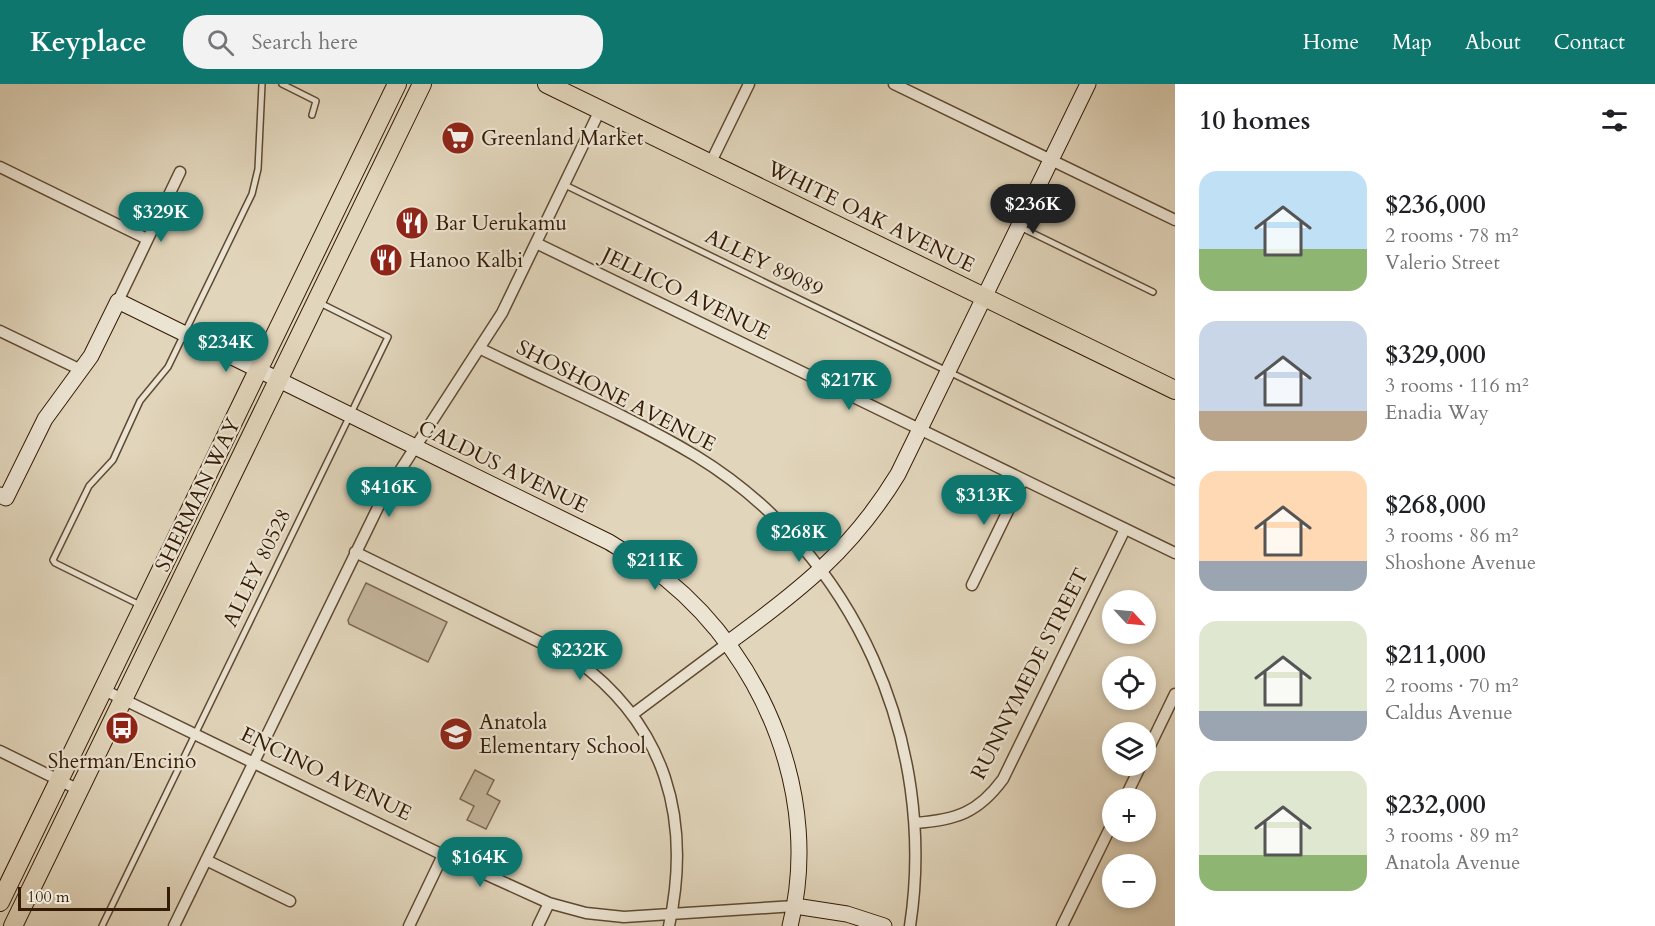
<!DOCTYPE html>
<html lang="en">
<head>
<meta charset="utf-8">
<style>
	:root { --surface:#fff; --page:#f2f2f2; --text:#202124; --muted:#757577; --accent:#0f766e }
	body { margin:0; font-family:Cardo,serif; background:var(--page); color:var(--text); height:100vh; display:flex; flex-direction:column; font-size:22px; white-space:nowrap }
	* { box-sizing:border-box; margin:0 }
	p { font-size:20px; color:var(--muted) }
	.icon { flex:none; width:33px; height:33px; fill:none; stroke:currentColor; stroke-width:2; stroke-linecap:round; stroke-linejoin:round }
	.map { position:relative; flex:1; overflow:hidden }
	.sheet { display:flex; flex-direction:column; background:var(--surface); width:480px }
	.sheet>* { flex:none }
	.needle { width:39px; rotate:116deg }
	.buttons { position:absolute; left:1102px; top:506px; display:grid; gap:12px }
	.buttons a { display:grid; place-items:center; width:54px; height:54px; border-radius:50%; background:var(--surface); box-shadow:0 3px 9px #0003; font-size:30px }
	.scale { position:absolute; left:18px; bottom:15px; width:152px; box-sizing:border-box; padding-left:6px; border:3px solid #341b05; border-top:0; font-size:16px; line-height:21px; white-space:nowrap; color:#341b05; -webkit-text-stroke:4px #ece4d3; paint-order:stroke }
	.price { position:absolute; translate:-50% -51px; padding:0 14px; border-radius:21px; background:var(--accent); color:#fff; font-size:20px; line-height:39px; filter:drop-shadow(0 2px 3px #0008) }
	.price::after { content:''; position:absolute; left:50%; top:36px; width:18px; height:14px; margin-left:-9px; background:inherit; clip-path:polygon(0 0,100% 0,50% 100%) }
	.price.active { background:#222; color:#fff }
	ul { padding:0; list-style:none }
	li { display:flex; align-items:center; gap:18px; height:150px; padding:0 24px }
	li span { display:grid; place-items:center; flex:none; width:168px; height:120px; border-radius:18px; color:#555 }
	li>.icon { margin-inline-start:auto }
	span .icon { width:72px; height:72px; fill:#fffc; stroke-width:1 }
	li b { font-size:26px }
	h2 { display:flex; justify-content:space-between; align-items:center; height:72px; padding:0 24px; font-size:26px }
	header { display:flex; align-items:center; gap:36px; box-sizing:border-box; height:84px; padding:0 30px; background:var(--accent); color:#fff }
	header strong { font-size:28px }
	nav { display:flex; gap:33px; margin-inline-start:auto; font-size:21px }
	.search { width:420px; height:54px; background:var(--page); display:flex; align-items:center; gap:15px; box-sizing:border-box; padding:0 21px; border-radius:24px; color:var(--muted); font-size:22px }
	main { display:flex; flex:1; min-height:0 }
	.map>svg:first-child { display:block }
</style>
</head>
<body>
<header>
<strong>Keyplace</strong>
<div class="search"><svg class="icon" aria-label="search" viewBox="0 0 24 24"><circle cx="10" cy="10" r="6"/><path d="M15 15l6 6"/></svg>Search here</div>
<nav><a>Home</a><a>Map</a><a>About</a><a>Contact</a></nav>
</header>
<main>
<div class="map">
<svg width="1175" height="842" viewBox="0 0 1175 842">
	<rect width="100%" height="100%" fill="#e1d5bb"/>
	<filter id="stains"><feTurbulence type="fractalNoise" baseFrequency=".00333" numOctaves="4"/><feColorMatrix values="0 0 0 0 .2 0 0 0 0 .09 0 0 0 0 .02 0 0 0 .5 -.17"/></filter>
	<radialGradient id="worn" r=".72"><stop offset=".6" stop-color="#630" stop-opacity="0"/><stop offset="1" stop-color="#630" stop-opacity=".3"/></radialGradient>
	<path fill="#c4b59c" stroke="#7c6850" stroke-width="1.5" d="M366 499 447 538 428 578 349 540 348 536Z
		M475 686 494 696 487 710 500 717 486 745 467 736 474 722 460 715Z"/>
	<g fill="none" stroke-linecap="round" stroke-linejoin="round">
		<defs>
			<path id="lane" d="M282 0 316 17 312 31
				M565 101 1175 398
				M1020 143 1153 208
				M140 521 55 479 53 476 89 402 113 376 140 317 168 283 252 110 258 85 262 0
				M102 842 388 253 318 218"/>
			<path id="street" d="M894 0 1175 136
				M710 80 749 0
				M0 83 147 155
				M536 159 1175 469
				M118 217 180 88
				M0 247 81 286
				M481 265C552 300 628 331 696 372 855 469 938 659 910 842
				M355 468 576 576C666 642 692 735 669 842
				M972 501 1023 396
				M104 606 443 771 549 819 586 829 624 833 795 822
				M633 630 728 559
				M0 667 79 706
				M1146 670 1175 610
				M1125 714 1141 681
				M915 739C956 736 978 729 1003 695L1125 445
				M206 776 290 817
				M174 842 383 413 502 229 600 26
				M409 842 443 771
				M538 842 549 819
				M1062 842 1113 738"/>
			<path id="secondary" d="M0 411 6 414 45 335 91 272 118 217 609 458C628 470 648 481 666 495 766 576 822 716 790 842
				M728 559C799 507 852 466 898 390L1088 0
				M795 822 847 830 884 842"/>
			<path id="primary" d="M547 0 1175 306
				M0 818 397 0
				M13 842 422 0"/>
		</defs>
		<use href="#lane" stroke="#5f4a32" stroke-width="8"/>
		<use href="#street" stroke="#5f4a32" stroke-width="13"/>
		<use href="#secondary" stroke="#341b05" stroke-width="17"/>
		<use href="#primary" stroke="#341b05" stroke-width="20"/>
		<use href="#lane" stroke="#ece4d3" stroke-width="5"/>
		<use href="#street" stroke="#ece4d3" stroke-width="10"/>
		<use href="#secondary" stroke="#ece4d3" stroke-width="15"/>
		<use href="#primary" stroke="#e1d5bb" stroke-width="18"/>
	</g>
	<defs>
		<symbol id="supermarket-disc" viewBox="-11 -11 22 22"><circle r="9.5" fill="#8f2418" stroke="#ece4d3"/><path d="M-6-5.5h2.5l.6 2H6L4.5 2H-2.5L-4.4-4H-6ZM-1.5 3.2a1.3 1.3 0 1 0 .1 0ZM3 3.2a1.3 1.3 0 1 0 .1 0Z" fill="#fff"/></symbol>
		<symbol id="restaurant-disc" viewBox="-11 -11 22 22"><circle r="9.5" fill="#8f2418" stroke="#ece4d3"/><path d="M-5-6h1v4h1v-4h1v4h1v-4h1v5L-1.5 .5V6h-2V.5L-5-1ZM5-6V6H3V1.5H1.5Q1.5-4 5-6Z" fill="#fff"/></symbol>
		<symbol id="bus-disc" viewBox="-11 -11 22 22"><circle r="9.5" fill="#8f2418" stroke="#ece4d3"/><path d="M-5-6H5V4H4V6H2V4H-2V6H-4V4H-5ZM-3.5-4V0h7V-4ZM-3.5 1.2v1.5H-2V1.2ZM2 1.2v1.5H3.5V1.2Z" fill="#fff"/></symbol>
		<symbol id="school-disc" viewBox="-11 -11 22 22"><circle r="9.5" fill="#8f2418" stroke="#ece4d3"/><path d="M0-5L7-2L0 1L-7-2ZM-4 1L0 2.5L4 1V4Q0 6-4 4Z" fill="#fff"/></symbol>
	</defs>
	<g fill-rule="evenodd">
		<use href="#supermarket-disc" x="439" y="35" width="38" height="38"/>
		<use href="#restaurant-disc" x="393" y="120" width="38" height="38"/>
		<use href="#restaurant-disc" x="367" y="157" width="38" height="38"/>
		<use href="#bus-disc" x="103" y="625" width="38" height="38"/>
		<use href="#school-disc" x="437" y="631" width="38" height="38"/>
	</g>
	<g text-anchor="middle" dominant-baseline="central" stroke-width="4.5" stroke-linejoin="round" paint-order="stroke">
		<g font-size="21" fill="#341b05" stroke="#ece4d3" text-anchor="start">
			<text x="481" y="54">Greenland Market</text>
			<text x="435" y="139">Bar Uerukamu</text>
			<text x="409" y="176">Hanoo Kalbi</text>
			<text x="479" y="638">Anatola<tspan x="479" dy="24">Elementary School</tspan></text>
			<text x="122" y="677" text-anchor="middle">Sherman/Encino</text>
		</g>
		<g font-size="21" fill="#341b05" stroke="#ece4d3">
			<text transform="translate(871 133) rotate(26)">WHITE OAK AVENUE</text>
			<text transform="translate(764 179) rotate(26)">ALLEY 89089</text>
			<text transform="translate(686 210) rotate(26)">JELLICO AVENUE</text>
			<text transform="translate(616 312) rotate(27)">SHOSHONE AVENUE</text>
			<text transform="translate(503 383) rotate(26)">CALDUS AVENUE</text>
			<text transform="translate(198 411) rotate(-64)">SHERMAN WAY</text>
			<text transform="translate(257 484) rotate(-64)">ALLEY 80528</text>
			<text transform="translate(1030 590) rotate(-63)">RUNNYMEDE STREET</text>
			<text transform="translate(326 690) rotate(26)">ENCINO AVENUE</text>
		</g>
	</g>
	<rect width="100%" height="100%" filter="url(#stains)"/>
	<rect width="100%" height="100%" fill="url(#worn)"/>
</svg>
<div class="buttons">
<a><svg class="needle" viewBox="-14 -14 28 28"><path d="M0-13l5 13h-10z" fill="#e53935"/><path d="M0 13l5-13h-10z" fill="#757577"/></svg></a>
<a><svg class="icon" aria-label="locate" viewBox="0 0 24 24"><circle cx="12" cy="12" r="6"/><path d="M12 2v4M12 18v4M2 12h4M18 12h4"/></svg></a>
<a><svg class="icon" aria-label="layers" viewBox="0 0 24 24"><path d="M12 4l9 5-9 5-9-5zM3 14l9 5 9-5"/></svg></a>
<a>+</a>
<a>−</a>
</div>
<div class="scale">100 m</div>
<b class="price active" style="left:1033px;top:151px">$236K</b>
<b class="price" style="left:161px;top:159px">$329K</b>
<b class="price" style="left:226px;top:289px">$234K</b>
<b class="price" style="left:849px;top:327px">$217K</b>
<b class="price" style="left:389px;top:434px">$416K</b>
<b class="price" style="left:984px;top:442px">$313K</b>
<b class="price" style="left:799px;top:479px">$268K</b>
<b class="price" style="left:655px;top:507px">$211K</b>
<b class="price" style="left:580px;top:597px">$232K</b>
<b class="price" style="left:480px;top:804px">$164K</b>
</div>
<section class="sheet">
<h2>10 homes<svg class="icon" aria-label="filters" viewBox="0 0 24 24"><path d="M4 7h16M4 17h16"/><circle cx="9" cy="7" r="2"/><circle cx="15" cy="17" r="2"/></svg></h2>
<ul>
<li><span style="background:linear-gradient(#bfe0f5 65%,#8fb573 0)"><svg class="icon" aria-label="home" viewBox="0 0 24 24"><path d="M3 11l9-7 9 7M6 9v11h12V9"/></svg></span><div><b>$236,000</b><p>2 rooms · 78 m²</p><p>Valerio Street</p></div></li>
<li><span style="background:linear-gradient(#c9d6e8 75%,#b9a48a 0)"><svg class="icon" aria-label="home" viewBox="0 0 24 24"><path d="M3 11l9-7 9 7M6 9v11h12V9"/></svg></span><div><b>$329,000</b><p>3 rooms · 116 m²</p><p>Enadia Way</p></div></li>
<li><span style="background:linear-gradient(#ffd9b3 75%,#9aa5b1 0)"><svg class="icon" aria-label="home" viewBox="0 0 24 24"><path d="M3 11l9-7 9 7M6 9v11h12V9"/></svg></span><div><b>$268,000</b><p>3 rooms · 86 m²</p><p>Shoshone Avenue</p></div></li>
<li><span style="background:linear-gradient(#dfe7d0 75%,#9aa5b1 0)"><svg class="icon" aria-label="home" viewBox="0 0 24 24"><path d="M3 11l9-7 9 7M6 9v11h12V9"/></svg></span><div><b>$211,000</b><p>2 rooms · 70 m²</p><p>Caldus Avenue</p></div></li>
<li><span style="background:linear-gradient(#dfe7d0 70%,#8fb573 0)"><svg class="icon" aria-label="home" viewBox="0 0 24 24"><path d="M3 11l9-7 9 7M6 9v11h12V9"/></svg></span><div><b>$232,000</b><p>3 rooms · 89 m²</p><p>Anatola Avenue</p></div></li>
</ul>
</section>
</main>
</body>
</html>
